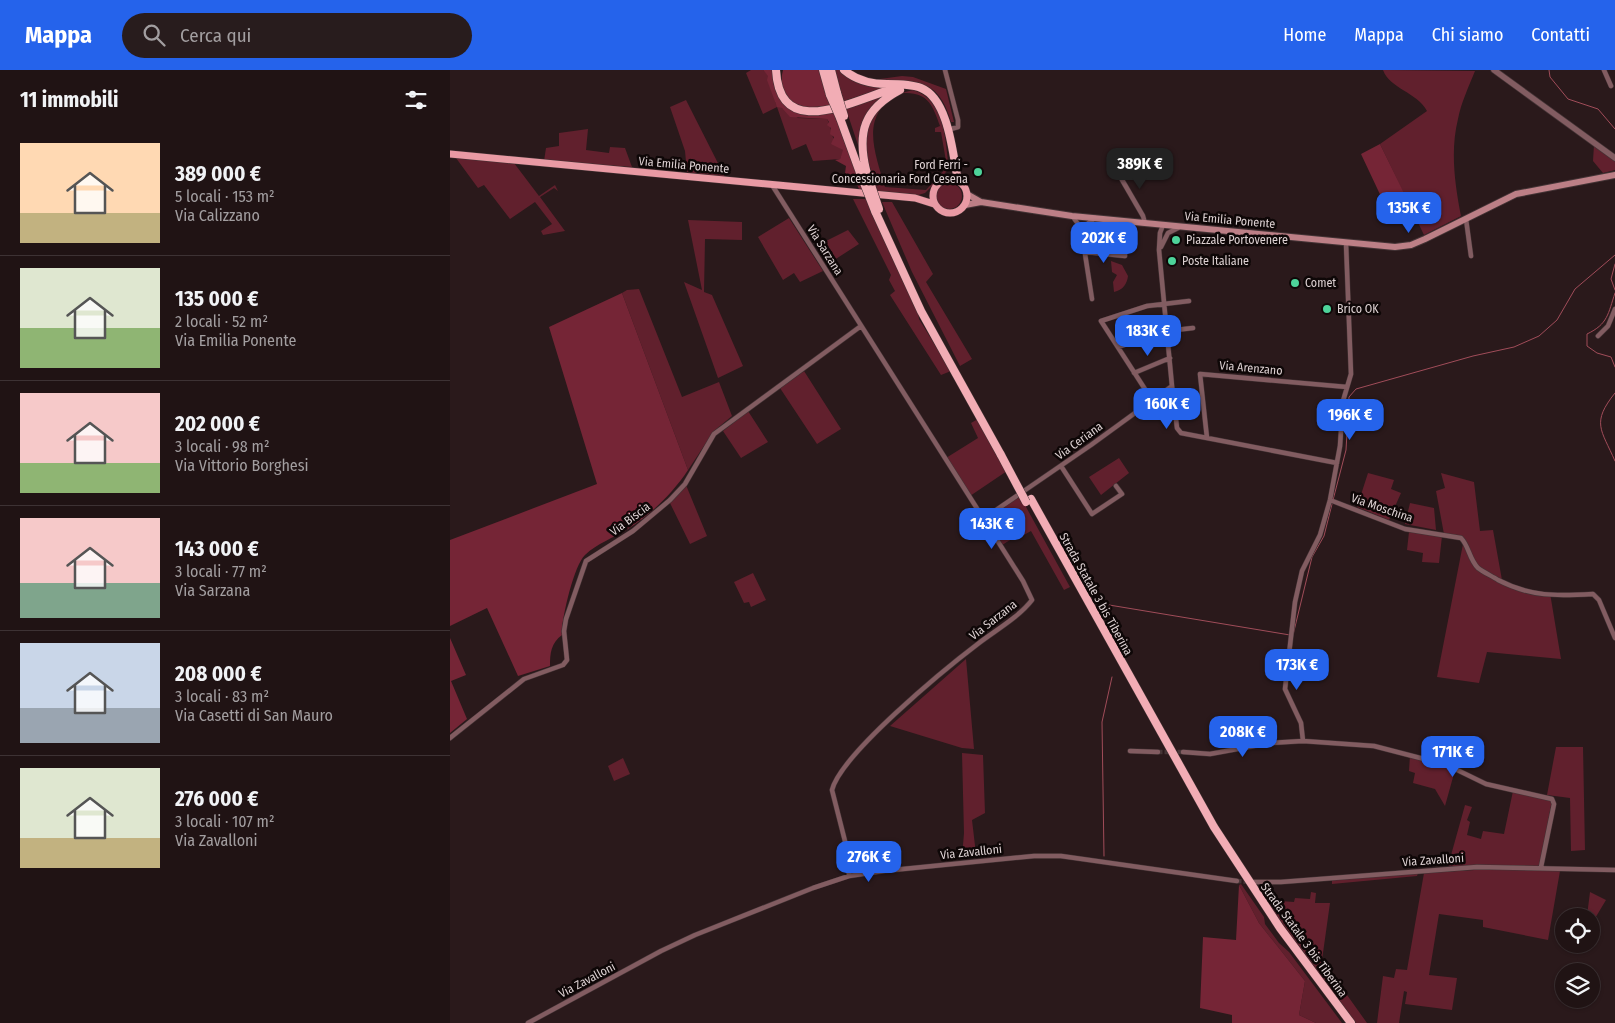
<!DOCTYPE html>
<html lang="it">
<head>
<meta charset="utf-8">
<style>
	:root { --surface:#201314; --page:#281c1d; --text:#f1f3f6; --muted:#a29ea0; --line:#3d3234; --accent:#2563eb }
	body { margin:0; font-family:"Fira Sans Condensed",sans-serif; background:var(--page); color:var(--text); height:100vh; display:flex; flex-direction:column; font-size:19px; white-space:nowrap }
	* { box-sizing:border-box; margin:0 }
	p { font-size:16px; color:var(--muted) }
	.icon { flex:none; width:28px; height:28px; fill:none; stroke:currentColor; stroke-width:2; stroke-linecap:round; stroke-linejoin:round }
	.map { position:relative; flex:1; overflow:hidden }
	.panel { display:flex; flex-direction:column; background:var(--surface); width:450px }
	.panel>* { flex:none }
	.buttons { position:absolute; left:1105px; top:838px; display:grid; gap:10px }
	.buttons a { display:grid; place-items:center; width:45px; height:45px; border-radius:50%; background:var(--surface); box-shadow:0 1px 4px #0004,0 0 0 1px var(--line); font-size:25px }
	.price { position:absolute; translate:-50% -42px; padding:0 11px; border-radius:10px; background:var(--accent); color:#fff; font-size:16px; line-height:32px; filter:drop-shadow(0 1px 2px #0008) }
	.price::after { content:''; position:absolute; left:50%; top:30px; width:15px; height:11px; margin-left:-8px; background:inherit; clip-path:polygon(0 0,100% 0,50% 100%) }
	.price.on { background:#222; color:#fff }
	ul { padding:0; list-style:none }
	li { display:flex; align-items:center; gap:15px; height:125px; padding:0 20px }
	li+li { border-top:1px solid var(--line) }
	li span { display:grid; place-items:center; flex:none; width:140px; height:100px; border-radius:0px; color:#555 }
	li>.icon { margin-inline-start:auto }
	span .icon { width:60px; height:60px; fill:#fffc; stroke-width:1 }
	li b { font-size:21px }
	h2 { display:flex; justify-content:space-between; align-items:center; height:60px; padding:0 20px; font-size:21px }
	header { display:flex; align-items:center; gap:30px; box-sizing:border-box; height:70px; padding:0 25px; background:var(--accent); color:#fff }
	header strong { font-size:24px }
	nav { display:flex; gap:28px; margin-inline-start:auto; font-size:18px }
	.search { width:350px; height:45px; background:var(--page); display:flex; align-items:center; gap:12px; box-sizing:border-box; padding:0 18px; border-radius:28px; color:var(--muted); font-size:19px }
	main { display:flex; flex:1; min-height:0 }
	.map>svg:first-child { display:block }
</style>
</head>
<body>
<header>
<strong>Mappa</strong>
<div class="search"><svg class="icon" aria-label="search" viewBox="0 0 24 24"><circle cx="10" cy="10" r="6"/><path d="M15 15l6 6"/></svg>Cerca qui</div>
<nav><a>Home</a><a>Mappa</a><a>Chi siamo</a><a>Contatti</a></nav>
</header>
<main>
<section class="panel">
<h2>11 immobili<svg class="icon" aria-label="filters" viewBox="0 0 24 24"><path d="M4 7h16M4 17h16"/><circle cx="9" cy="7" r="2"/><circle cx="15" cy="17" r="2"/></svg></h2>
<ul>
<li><span style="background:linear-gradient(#ffd9b3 70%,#c2b280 0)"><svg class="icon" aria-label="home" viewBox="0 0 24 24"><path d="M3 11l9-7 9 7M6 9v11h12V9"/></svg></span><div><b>389 000 €</b><p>5 locali · 153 m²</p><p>Via Calizzano</p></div></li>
<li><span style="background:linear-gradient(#dfe7d0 60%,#8fb573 0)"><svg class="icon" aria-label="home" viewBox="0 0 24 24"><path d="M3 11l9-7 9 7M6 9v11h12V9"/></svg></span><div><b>135 000 €</b><p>2 locali · 52 m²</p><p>Via Emilia Ponente</p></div></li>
<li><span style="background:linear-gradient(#f6c9c9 70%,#8fb573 0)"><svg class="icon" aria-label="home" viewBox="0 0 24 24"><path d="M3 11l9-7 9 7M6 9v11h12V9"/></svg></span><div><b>202 000 €</b><p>3 locali · 98 m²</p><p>Via Vittorio Borghesi</p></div></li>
<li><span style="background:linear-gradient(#f6c9c9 65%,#7fa58c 0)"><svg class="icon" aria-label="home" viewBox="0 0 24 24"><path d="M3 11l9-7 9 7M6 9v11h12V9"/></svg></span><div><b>143 000 €</b><p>3 locali · 77 m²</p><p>Via Sarzana</p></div></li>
<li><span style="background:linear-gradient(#c9d6e8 65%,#9aa5b1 0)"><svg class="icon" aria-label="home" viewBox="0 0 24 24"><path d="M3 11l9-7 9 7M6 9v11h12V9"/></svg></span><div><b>208 000 €</b><p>3 locali · 83 m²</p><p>Via Casetti di San Mauro</p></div></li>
<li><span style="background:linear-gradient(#dfe7d0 70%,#c2b280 0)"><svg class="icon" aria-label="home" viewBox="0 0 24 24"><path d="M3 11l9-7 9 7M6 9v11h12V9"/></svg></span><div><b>276 000 €</b><p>3 locali · 107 m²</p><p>Via Zavalloni</p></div></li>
</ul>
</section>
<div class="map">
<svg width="1165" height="953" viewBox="0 0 1165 953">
	<rect width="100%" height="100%" fill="#2a191b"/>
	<path fill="#61202d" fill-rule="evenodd" d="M301 0H313L319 6 326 34 348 48 377 49C383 60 381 75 394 80L390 89 363 91 356 74 342 80 327 37 313 44 296 3Z
		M384 0H392L440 16 394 31Z
		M933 0 1025 1C1019 16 1011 33 1008 49 1000 81 1005 115 1011 146L974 165 930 74 977 41C967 22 940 19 933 0Z
		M452 6 463 7 496 19 504 52H501C489 10 469 10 430 12V9Z
		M447 19C420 36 410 46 409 78L395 36Z
		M463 20C496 30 495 70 499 99L475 123 465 126 428 123 414 78 420 47 444 25ZM454 23C478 22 483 36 490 56L485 58V62H491L497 97 476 120 435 117C424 80 408 41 454 23Z
		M236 30 275 107 237 102 235 81 220 37Z
		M138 59 136 80 159 83 160 77 175 78 182 97 94 91 96 78 109 76V63Z
		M1144 75 1165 91V100L1153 103 1143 91Z
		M6 88 64 93 89 126 105 115 108 121 104 118 90 127 115 161 93 165 91 161 102 154 85 132 60 149 34 115 28 118Z
		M486 126a13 13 0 1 1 26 0a13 13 0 1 1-26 0Z
		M403 129H416L468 240 469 249 501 301 491 305 440 225 445 221 439 210 441 205Z
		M432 132H442L483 204 476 212 522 289 510 296 462 202Z
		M339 148 373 201 350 212 344 203 333 210 308 167Z
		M238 150 292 152V170L255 169 254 222 262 225 293 296 268 308 234 212 252 220Z
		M398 160 409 174 378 194 366 176Z
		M661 191 672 195 678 206C677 214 673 220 664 222L663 212 667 205 662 202Z
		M189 219 232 327 269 312 282 346 264 361 238 400 172 223 177 220Z
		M354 301 391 359 367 374 330 318Z
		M298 341 318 372 291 388 273 361Z
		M528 349 557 401 520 426 496 388 528 368 521 353Z
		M669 388 679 403 651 425 639 407Z
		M918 403 944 410 941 419 951 423 939 450 907 437Z
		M991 403 1024 412 1030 461 1043 460 1052 510 1068 518 1100 523 1111 589 1037 582 1029 613 987 607 1013 474 1011 470 994 464 986 421 995 418Z
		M236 415 257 466 240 474 220 433Z
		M570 426 620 517 614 520 581 461 572 466 570 464 552 475 536 450Z
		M960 433 984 438 986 460 955 454Z
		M959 462 992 466 989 493 972 492 973 483 957 480Z
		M303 503 316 530 301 537 299 532 294 533 284 512Z
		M516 589 524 679 512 678 440 656Z
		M1106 677H1133L1135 780 1121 781 1120 728 1097 725Z
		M512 683 533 685 535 743 522 750 526 784 512 787 514 763Z
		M960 685 1005 700 995 736 985 719 963 713 965 703 959 701Z
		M173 688 180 704 164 711 158 696Z
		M1063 721 1102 730 1090 796H998L1015 735 1022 737 1017 750 1020 752 1017 765 1031 769 1033 761 1054 764Z
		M1041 799 1110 801 1098 870 1033 857V850L989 844 979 905 1007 908 1002 940 955 934 957 922 954 921 949 953H927L933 906 944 908 946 899 957 900 974 803Z
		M968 803 967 806 882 814V809Z
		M791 814 814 847 815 854 829 873 839 882 892 953H866L849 945 855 911 809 853 789 815Z
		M861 822 866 823 865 833H880L872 890 917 953H906L815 830 844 832 845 828 860 829Z
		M1140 822 1156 830 1141 855V846H1137Z"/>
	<path fill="#752536" d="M313 0H323C320 37 353 49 384 41L413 120 409 119 405 110 395 103 396 96 385 90 390 89 393 80 381 74 384 67 380 64 381 58 377 55 379 52 377 49 340 47 332 38 327 37 317 10 318 6Z
		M333 0H371L381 35C376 36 371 38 366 39 343 42 327 21 333 0Z
		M930 74 955 125 935 135 911 84Z
		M172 223 238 400C223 423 201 444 178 459 165 467 146 474 135 485 124 495 111 550 112 565 101 573 100 583 100 596L68 606 37 538 0 556V470L147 414 99 257Z
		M0 568 16 605 1 611 17 649 0 663Z
		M789 815 809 853 855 911 849 945 866 953H782V945L750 938 753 867 786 870Z"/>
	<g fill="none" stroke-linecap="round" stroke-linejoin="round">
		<path stroke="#a04c59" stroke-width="1" d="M1099 0 1100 7 1118 29 1148 39 1165 59
			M1165 194 1161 209 1165 220
			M1165 223C1158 244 1158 254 1137 264V276L1147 283 1161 287 1165 297
			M1165 323C1141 353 1151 359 1165 391
			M883 430 896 380 899 327 906 319 1023 286 1064 277 1089 266 1107 250 1125 219 1165 185
			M653 534 840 565
			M843 565 862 487 874 466 882 434
			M654 786 652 652 662 607"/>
		<path stroke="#453536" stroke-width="4.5" stroke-dasharray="4.5 2" stroke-linecap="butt" d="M708 682H733
			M787 811 801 812"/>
		<defs>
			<path id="minor" d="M495 0 508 50V57L497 60
				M1154 0 1161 16
				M664 96 693 146 695 153
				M322 115 573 511 582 530C569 547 546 560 529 573 496 598 391 684 382 720L398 783 399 806
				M623 147 631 158 642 229
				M1016 149 1021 186
				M633 162 636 155 645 148
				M711 177 718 163 728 158
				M635 182 675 186 673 158
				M1148 266 1158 256 1165 239
				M668 277 717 261 743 258
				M684 303 720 288
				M722 316 727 358 731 363 757 368
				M702 330 651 251 697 236 739 231
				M887 393 757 368 750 304 897 317
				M611 396 642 444 672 424 666 416
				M880 430 955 459 1011 468C1019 476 1019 489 1028 498 1033 502 1042 506 1048 510 1081 527 1106 526 1143 524L1149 530 1165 568
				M533 449 641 375 722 316 709 180 710 163 713 155
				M0 668 74 609 113 595 117 590 114 561 116 549 136 491 183 461 220 430 235 414 264 364 411 256
				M853 671 851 653 835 619 845 532 852 501 870 465 880 430 890 376 893 331 901 304 896 173
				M680 681 708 682
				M733 682 760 684 820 673 853 671 924 676 997 695 1036 714 1102 729 1104 734 1091 797
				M802 812H831L1027 797 1165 800
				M78 953 211 881 245 865 363 818 399 806 433 801 584 786H611L787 811"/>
			<path id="tertiary" d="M1044 0 1165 88"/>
			<path id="secondary" d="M517 124 531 132
				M515 135 531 132 622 146 945 177 961 175 975 169 1066 124 1165 105"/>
			<path id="primary" d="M0 84 465 128 484 134
				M483 126a17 17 0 1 1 34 0a17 17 0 1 1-34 0Z"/>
			<path id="trunk" d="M326 0C330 75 408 27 449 17
				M373 0 380 25
				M381 0 387 23
				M394 0C407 11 421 14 437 14 448 14 461 14 471 18 499 29 503 86 508 111
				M390 48 410 103
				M416 100C407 62 414 39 450 20
				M425 141 471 241 551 385
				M581 429 764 757 830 858 901 953"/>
		</defs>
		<use href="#minor" stroke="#433335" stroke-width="5.5"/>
		<use href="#tertiary" stroke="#433335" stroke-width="7"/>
		<use href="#secondary" stroke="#433335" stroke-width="8"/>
		<use href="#primary" stroke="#433335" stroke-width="8"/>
		<use href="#trunk" stroke="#433335" stroke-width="9"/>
		<use href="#minor" stroke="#825c61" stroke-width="4.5"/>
		<use href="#tertiary" stroke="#825c61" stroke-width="5.5"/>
		<use href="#secondary" stroke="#bc7f86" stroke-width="6"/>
		<use href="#primary" stroke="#e99aa4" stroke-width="7"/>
		<use href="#trunk" stroke="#f2adb5" stroke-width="8"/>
		<defs>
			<path id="trunk-bridge" d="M387 23 394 46
				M380 25 390 48
				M416 100 429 139
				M410 103 425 141
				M551 385 576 432"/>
		</defs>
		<use href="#trunk-bridge" stroke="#433335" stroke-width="9" stroke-linecap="butt"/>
		<use href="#trunk-bridge" stroke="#f2adb5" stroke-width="8"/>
	</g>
	<g fill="#4dd39a" stroke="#0e0707" stroke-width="2">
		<circle cx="528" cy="102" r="5"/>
		<circle cx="726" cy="170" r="5"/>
		<circle cx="722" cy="191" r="5"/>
		<circle cx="845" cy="213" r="5"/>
		<circle cx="877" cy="239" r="5"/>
	</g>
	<g text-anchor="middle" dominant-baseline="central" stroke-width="5" stroke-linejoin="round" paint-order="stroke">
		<g font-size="12" fill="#ddd1d2" stroke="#0e0707">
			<text transform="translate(234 95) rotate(5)">Via Emilia Ponente</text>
			<text transform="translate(780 150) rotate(5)">Via Emilia Ponente</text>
			<text transform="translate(375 180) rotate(58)">Via Sarzana</text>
			<text transform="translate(801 298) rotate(5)">Via Arenzano</text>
			<text transform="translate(629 371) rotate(-36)">Via Ceriana</text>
			<text transform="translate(932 438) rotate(19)">Via Moschina</text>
			<text transform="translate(180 449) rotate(-37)">Via Biscia</text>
			<text transform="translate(646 524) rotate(61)">Strada Statale 3 bis Tiberina</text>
			<text transform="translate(543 550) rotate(-38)">Via Sarzana</text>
			<text transform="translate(521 782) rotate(-6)">Via Zavalloni</text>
			<text transform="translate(983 790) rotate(-4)">Via Zavalloni</text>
			<text transform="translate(854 870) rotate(54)">Strada Statale 3 bis Tiberina</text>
			<text transform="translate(137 910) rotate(-28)">Via Zavalloni</text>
		</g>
		<g font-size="12" fill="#ddd1d2" stroke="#0e0707" text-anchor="start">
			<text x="518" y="95" text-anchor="end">Ford Ferri -<tspan x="518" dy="14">Concessionaria Ford Cesena</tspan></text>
			<text x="736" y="170">Piazzale Portovenere</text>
			<text x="732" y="191">Poste Italiane</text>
			<text x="855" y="213">Comet</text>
			<text x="887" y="239">Brico OK</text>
		</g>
	</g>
</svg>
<div class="buttons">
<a><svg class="icon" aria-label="locate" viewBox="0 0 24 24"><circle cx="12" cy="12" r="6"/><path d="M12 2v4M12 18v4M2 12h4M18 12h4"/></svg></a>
<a><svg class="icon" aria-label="layers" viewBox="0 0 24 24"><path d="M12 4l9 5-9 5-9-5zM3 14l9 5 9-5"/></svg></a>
</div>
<b class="price on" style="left:690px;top:120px">389K €</b>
<b class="price" style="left:959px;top:164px">135K €</b>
<b class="price" style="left:654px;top:194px">202K €</b>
<b class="price" style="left:698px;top:287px">183K €</b>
<b class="price" style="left:717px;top:360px">160K €</b>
<b class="price" style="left:900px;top:371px">196K €</b>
<b class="price" style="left:542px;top:480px">143K €</b>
<b class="price" style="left:847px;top:621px">173K €</b>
<b class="price" style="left:793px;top:688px">208K €</b>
<b class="price" style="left:1003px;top:708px">171K €</b>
<b class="price" style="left:419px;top:813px">276K €</b>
</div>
</main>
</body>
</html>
